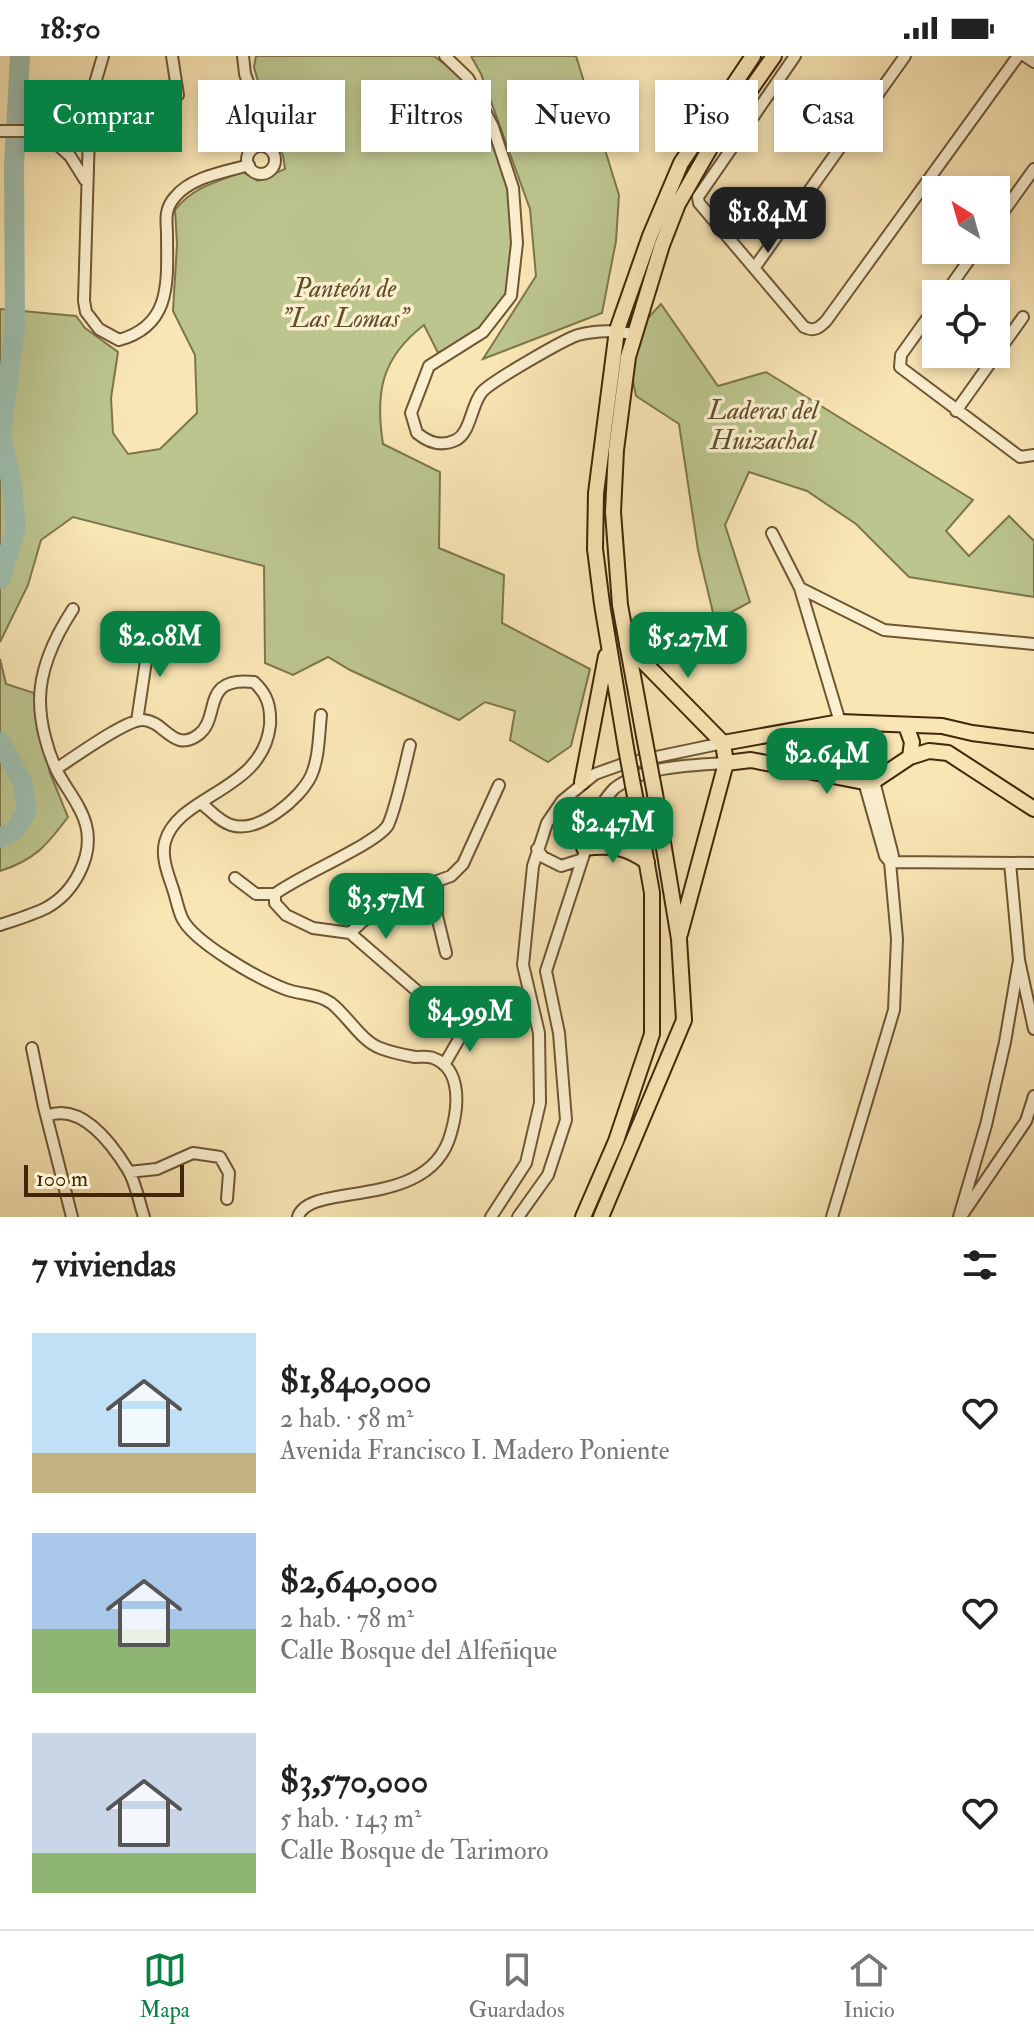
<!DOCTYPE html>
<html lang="es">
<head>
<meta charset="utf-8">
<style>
	:root { --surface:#fff; --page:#f6f6f6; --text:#222; --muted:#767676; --line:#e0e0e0; --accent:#0b8043 }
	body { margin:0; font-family:"IM FELL Double Pica",serif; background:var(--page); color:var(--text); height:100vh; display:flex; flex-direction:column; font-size:30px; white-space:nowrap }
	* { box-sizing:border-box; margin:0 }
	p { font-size:26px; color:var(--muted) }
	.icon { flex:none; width:44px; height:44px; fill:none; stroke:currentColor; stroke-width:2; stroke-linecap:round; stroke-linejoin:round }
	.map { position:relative; height:1161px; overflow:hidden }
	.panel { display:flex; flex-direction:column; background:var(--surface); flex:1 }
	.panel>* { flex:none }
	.banner { position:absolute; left:24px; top:24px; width:986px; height:72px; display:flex; gap:16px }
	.needle { width:52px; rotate:323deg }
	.fabs { position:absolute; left:922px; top:120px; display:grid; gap:16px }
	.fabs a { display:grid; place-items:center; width:88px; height:88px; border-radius:0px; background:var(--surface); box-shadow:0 4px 12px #0003; font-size:40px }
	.scale { position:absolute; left:24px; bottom:20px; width:160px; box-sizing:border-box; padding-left:8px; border:4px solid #412608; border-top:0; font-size:22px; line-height:28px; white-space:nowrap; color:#412608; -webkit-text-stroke:6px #fbefcf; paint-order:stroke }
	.price { position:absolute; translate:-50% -68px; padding:0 18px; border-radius:16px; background:var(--accent); color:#fff; font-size:26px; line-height:52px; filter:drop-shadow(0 2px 4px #0008) }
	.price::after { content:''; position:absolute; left:50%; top:48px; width:24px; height:18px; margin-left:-12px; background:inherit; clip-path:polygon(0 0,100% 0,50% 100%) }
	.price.selected { background:#222; color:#fff }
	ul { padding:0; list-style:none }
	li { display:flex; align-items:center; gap:24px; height:200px; padding:0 32px }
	li span { display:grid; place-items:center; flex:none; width:224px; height:160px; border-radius:0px; color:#555 }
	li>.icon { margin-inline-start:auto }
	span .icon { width:96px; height:96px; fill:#fffc; stroke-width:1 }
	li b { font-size:34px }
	h2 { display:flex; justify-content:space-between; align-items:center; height:96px; padding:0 32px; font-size:34px }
	.chip { padding:0 28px; border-radius:0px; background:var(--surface); box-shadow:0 4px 12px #0003; font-size:28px; line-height:72px }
	.chip.selected { background:var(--accent); color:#fff }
	.status { display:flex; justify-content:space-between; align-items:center; height:56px; padding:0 40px; background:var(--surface); direction:ltr }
	.status svg { height:22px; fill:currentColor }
	.dock { display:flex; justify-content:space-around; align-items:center; height:112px; border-top:2px solid var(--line); background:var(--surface); font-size:22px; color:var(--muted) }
	.dock a { display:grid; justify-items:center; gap:4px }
	.dock .selected { color:var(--accent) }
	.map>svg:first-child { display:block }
</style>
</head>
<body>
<div class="status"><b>18:50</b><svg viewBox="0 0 49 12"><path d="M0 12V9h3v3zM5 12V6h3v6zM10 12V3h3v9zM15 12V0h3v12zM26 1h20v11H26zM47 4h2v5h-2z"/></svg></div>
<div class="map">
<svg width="1034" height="1161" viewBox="0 0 1034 1161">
	<rect width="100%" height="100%" fill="#f9e6b5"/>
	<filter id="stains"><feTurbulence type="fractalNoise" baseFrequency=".0025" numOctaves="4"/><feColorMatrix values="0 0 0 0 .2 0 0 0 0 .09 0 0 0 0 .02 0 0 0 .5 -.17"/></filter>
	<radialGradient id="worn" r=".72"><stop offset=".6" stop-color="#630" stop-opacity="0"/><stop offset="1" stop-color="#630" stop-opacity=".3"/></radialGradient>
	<path fill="#bcc58e" stroke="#7e764b" stroke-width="2" d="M256 0H434L465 24 490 75 509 134 512 187 506 238 479 275 438 297 424 269C381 302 375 337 383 388L440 416 439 492 504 519 502 567 590 613 571 690 548 706 510 684 515 655 485 646 459 664 350 614 328 601 293 619 265 607 264 510 73 461 41 484 28 529 0 586V253L76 260 85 272 118 296 111 342 113 377 128 398 160 393 197 357 195 299 173 255 177 188 175 154C193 131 216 126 243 116L258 125 285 113 283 99 274 84 254 11Z
		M471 0H576L619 139 616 185 602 257 483 303 536 220 530 153 481 18Z
		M661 248 718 330 766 316 973 444 946 475 969 500 1009 460 1034 485V541L909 521 856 468 807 435 749 416 725 469 750 546 715 565 698 494 679 368 636 340C625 287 624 287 661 248Z
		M0 603 6 628 34 637 50 717 68 761C47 789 35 804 0 815Z"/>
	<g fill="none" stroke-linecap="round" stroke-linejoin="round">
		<path stroke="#9ebfaf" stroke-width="20" d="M0 523 16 473 12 430 1 377 15 273 14 110 20 0
			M0 686 22 725 27 754 15 774 0 782"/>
		<defs>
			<path id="minor" d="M103 0 90 44 84 245 86 256 99 273 119 284C173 269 167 224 167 176 166 163 165 152 175 141 191 121 224 116 249 109
				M172 0 178 39
				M243 0 245 18 263 67 268 91
				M445 0 468 22 493 71 513 132 517 187 511 240 483 276 429 310 411 357 417 377C429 387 441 391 456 384 471 376 471 349 482 336 490 326 565 283 578 279 597 274 614 274 633 278
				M795 0 698 141 699 147 804 271C814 276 819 272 826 265L1018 0
				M1025 0 1034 6
				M0 75H42L90 44
				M42 75 70 100 85 124
				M247 104a14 14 0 1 1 28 0a14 14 0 1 1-28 0Z
				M996 166 1034 113
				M755 211 905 0
				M945 238 976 194
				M936 250 901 299 900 311 1020 401 1034 399
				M956 355 1023 261
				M772 477 800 532 840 666
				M800 532 884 574 1034 588
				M137 665 150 578
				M410 689C405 709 396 752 388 769 378 787 298 820 275 838V847L286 859 313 872 350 877 461 973 459 983 444 1009
				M56 713C72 703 126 663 143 664 165 665 173 697 198 679 222 662 199 620 254 626 267 638 271 650 270 669 263 736 178 738 165 786 161 801 168 818 173 833 176 842 178 853 182 862 193 886 259 923 285 933 300 939 317 937 331 947 347 959 361 985 380 992 390 996 404 999 415 1001 421 1001 428 1000 433 1002 463 1013 458 1053 451 1077 430 1157 309 1124 298 1161
				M864 726 885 800 890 806
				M201 747C211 755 219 765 231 769 258 778 300 743 311 720 319 703 319 677 321 659
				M537 793 543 801 561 810 580 804
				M890 806 1034 807
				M1010 807 1019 904 1034 973
				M235 822 256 838H275
				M437 825V860L446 897
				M0 869C15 864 32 859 46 852 74 837 94 800 86 769 81 749 66 733 57 715 47 694 40 667 40 644 40 612 56 579 73 553
				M350 877 363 865 421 831 451 820 463 808 499 729
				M32 992 44 1051 72 1161
				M47 1060C81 1046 112 1088 128 1114 136 1127 139 1146 144 1161
				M129 1116 157 1113 193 1097 220 1101 229 1117 227 1143
				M962 1159 1026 1065 1034 1040
				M491 1161 526 1107 540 1047 539 977 523 909 533 810 547 767 562 745 595 718 623 708 723 687
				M518 1161 548 1119 566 1064 559 977 546 915 599 752C604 746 609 737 615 732 644 710 691 709 726 707
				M832 1161 894 954 897 883 890 806 893 800 874 725
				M959 1161 986 1069 1005 986 1019 904"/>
			<path id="major" d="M627 589 723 687 726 707 680 878
				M906 670 912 686 910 701
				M644 680 620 549 613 456 616 394 628 301 662 189 678 148 713 87 774 0
				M723 687 840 666 942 670 972 677 1034 685
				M626 692 602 548 595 493 596 437 617 274 650 180 681 107 753 0
				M726 707 751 704 864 726 874 725 910 701 929 695 948 697 1034 753
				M792 712C785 696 786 688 796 674
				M582 726 606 600
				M584 792C610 789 626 790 647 806
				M583 1161 616 1085 652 978V837L637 751
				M601 1161 684 964 679 883 655 738"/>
		</defs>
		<use href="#minor" stroke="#6f5633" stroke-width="14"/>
		<use href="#major" stroke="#412608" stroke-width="18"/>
		<use href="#minor" stroke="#fbefcf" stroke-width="10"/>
		<use href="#major" stroke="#f9e6b5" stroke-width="14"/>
		<defs>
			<path id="major-bridge" d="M644 680 655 738
				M626 692 637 751"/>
		</defs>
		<use href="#major-bridge" stroke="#412608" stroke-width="18" stroke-linecap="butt"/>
		<use href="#major-bridge" stroke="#f9e6b5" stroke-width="14"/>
	</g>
	<g text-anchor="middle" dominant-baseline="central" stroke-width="7" stroke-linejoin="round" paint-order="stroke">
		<g font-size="26" font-style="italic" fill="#604e2a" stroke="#fbefcf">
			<text x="345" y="233">Panteón de<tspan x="345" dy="30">"Las Lomas"</tspan></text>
			<text x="763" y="355">Laderas del<tspan x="763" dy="30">Huizachal</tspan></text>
		</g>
	</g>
	<rect width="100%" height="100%" filter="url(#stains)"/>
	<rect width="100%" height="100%" fill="url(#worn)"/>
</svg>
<div class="fabs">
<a><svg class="needle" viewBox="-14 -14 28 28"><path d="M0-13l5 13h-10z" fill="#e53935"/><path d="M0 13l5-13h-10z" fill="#767676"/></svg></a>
<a><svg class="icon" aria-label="locate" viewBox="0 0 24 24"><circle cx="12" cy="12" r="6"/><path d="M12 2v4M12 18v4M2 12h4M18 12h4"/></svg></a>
</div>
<div class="scale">100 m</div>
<b class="price selected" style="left:768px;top:199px">$1.84M</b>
<b class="price" style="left:160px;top:623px">$2.08M</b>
<b class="price" style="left:688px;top:624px">$5.27M</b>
<b class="price" style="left:827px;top:740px">$2.64M</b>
<b class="price" style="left:613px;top:809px">$2.47M</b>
<b class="price" style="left:386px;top:885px">$3.57M</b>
<b class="price" style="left:470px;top:998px">$4.99M</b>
<div class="banner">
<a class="chip selected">Comprar</a>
<a class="chip">Alquilar</a>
<a class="chip">Filtros</a>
<a class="chip">Nuevo</a>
<a class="chip">Piso</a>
<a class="chip">Casa</a>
</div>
</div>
<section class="panel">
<h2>7 viviendas<svg class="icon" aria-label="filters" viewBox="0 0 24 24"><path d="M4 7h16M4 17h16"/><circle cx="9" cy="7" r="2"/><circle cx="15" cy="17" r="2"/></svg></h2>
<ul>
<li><span style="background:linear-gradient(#bfe0f5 75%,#c2b280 0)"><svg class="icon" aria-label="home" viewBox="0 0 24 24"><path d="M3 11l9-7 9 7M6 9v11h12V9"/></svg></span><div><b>$1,840,000</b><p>2 hab. · 58 m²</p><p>Avenida Francisco I. Madero Poniente</p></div><svg class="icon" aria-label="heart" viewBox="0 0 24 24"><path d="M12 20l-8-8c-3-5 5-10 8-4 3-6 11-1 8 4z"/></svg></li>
<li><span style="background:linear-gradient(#a9c7e8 60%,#8fb573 0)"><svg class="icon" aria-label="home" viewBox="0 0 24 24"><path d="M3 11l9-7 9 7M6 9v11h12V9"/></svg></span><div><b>$2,640,000</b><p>2 hab. · 78 m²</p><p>Calle Bosque del Alfeñique</p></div><svg class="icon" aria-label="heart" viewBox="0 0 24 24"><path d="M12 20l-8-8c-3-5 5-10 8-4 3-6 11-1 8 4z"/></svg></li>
<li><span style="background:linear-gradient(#c9d6e8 75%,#8fb573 0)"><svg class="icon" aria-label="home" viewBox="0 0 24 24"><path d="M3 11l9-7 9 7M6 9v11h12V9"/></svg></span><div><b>$3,570,000</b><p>5 hab. · 143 m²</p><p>Calle Bosque de Tarimoro</p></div><svg class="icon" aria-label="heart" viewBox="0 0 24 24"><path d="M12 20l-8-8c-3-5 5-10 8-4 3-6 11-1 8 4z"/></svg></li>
</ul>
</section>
<nav class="dock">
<a class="selected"><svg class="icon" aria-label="map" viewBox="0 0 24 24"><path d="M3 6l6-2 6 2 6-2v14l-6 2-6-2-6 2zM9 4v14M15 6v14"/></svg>Mapa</a>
<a><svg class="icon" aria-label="saved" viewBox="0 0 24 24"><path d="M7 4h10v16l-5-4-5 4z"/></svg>Guardados</a>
<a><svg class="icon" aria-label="home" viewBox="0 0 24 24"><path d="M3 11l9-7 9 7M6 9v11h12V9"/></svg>Inicio</a>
</nav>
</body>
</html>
